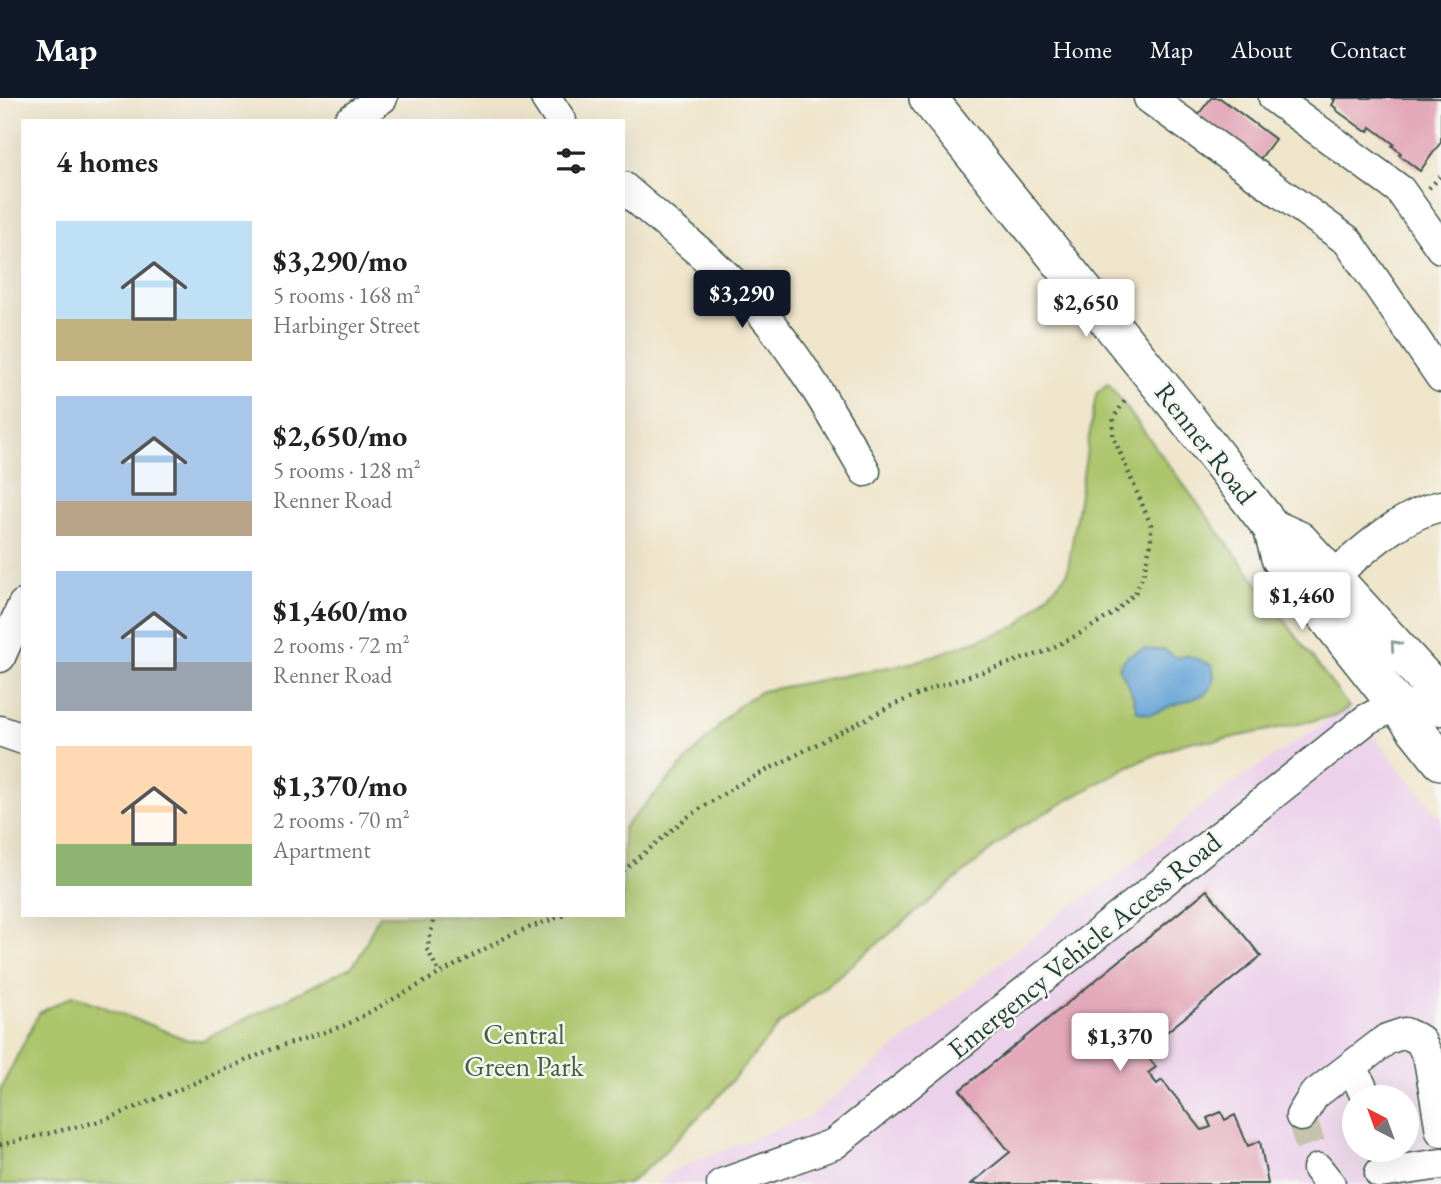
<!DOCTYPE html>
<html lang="en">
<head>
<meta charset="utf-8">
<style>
	:root { --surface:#fff; --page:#f6f6f6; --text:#222; --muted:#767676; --accent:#111827 }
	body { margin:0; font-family:"EB Garamond",serif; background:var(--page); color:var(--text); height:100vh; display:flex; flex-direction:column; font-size:26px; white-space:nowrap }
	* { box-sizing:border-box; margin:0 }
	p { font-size:23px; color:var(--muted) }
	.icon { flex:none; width:38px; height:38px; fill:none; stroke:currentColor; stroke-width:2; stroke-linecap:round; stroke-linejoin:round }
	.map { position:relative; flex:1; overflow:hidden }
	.details { position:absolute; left:21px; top:21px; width:604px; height:798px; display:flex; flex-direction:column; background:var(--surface); border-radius:0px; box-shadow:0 7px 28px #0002 }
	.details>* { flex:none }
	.needle { width:46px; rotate:319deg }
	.tools { position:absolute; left:1342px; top:987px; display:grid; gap:14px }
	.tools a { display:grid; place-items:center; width:77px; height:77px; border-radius:50%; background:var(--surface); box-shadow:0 7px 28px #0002; font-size:35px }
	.price { position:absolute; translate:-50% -60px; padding:0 16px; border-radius:7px; background:#fff; color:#222; font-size:23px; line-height:46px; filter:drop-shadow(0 2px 4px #0008) }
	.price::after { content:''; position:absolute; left:50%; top:42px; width:21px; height:16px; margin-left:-10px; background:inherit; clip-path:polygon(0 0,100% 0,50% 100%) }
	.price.selected { background:var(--accent); color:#fff }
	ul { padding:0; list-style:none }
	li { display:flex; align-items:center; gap:21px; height:175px; padding:0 35px }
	li span { display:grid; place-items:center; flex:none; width:196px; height:140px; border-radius:0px; color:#555 }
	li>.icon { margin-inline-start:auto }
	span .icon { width:84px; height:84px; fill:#fffc; stroke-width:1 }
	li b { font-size:30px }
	h2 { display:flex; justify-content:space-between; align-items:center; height:84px; padding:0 35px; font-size:30px }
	header { display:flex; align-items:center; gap:42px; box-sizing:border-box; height:98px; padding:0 35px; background:var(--accent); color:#fff }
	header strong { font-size:33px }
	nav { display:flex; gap:38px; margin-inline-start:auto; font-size:24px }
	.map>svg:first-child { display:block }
</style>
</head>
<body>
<header>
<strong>Map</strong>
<nav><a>Home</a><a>Map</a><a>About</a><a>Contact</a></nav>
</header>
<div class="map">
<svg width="1441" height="1086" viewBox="0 0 1441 1086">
	<rect width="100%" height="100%" fill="#f6f6f2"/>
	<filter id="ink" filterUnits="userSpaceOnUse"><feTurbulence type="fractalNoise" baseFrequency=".0143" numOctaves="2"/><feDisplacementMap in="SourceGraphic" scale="14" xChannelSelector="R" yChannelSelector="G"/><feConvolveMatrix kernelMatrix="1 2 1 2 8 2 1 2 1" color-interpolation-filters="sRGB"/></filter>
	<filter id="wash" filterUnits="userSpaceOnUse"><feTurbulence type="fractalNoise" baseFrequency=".00686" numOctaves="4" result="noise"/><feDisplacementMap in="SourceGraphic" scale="28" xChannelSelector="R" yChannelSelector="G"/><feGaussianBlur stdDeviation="1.57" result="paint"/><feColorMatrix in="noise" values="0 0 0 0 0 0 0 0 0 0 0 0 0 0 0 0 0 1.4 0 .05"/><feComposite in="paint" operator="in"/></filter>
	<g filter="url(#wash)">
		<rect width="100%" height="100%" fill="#efe5cb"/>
		<path fill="#ecd1eb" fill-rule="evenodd" d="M1349 609 1441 720V1086H658L669 1074 810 1018 1071 808 1113 782 1215 697ZM1354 999H1407V1052H1354Z"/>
		<path fill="#acc46a" stroke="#66804f" stroke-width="2" d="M1108 285 1349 609 1336 618 1216 643H1189L1129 668 1017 731 780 926 719 998 655 1063 628 1086H0V992L39 915 74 897 188 942H203L351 869 359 859 379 817H623V730L740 606 762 593 915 564 1018 528 1067 476 1096 296Z"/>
		<path fill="#63a2d5" stroke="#417084" stroke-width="2" d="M1143 551 1165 552 1177 560 1187 557 1212 567C1222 598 1193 601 1173 607 1159 612 1152 621 1137 613L1131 592 1119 569 1127 558Z"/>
		<g id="blocks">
			<path fill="#e3a9ba" d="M1211 0H1220L1275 41 1260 61 1198 17Z
				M1331 0H1441V44L1420 73 1399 57 1401 55 1392 48 1394 46 1371 29 1369 33H1365L1336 12 1337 11 1332 7 1335 2Z
				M1207 792 1261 858 1143 953 1156 969 1148 975 1157 986 1162 982 1202 1032 1211 1029 1207 1020 1221 1014 1225 1022 1235 1017 1248 1048 1260 1043 1268 1086H971L1010 1054 960 992Z"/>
		</g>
	</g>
	<g filter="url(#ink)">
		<use href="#blocks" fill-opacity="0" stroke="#3e564b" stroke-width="2"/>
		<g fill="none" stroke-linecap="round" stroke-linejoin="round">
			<path stroke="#c5c3ad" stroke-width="30" stroke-dasharray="30 15" stroke-linecap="butt" d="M1301 1018 1318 1071"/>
			<defs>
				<path id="minor" d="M546 0 561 23
					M1149 0 1348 143 1441 279
					M1274 0 1400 92 1441 150
					M349 23 382 0
					M623 89C668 129 719 166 759 212 801 261 833 318 865 373
					M1332 479C1364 452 1400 417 1441 408
					M0 559 23 507
					M0 633 23 641
					M1352 968 1366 999
					M1301 1018 1314 997 1387 941 1405 935 1420 942 1429 961 1441 1033
					M1318 1071 1330 1086
					M1380 1075 1441 1066
					M722 1086 834 1046 1367 621C1399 605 1405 604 1441 612"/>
				<path id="major" d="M928 0 1182 314 1272 430 1280 460 1441 663
					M1272 430 1299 442 1441 598"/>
			</defs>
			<use href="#minor" stroke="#3e564b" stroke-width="33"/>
			<use href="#major" stroke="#3e564b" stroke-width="40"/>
			<path stroke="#3e564b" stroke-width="4.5" stroke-dasharray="2 5" stroke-linecap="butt" d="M1429 90 1441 78
				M623 773 686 720 736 688 891 608 938 588 1044 554 1083 534 1114 515 1135 495 1143 477 1151 445V427L1113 338 1114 319 1126 301
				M435 817 427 851 439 874
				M0 1047 105 1022 197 984 270 952 346 927 512 836 564 817"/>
			<use href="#minor" stroke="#fff" stroke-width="30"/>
			<use href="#major" stroke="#fff" stroke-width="37"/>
		</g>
		<defs><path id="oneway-chevron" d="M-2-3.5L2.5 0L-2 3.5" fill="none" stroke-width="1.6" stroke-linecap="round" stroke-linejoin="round" transform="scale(1.75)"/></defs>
		<use stroke="#8f9e9a" href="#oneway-chevron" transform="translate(1395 547) rotate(-132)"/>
	</g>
	<g text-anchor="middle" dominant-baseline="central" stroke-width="5" stroke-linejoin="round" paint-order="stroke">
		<g font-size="28" fill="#1f3d34" stroke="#f6f6f2">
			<text transform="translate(1206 345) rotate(52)">Renner Road</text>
			<text transform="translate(1084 847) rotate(-39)">Emergency Vehicle Access Road</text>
		</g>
		<g font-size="28" fill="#425f42" stroke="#f6f6f2">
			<text x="524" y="936">Central<tspan x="524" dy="32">Green Park</tspan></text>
		</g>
	</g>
</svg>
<div class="tools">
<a><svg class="needle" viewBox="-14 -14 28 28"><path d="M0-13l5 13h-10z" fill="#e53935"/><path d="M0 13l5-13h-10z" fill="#767676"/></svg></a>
</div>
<b class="price selected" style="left:742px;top:232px">$3,290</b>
<b class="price" style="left:1086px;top:241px">$2,650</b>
<b class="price" style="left:1302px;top:534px">$1,460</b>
<b class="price" style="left:1120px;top:975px">$1,370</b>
<section class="details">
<h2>4 homes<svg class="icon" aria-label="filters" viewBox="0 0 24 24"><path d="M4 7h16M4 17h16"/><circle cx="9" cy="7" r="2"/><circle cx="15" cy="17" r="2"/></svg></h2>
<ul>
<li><span style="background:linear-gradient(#bfe0f5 70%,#c2b280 0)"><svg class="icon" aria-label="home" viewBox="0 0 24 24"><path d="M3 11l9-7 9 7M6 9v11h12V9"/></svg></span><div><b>$3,290/mo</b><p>5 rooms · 168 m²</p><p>Harbinger Street</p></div></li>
<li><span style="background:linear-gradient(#a9c7e8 75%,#b9a48a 0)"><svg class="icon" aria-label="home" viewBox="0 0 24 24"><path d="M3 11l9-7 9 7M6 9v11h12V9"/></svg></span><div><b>$2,650/mo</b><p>5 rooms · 128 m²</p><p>Renner Road</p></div></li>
<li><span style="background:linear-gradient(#a9c7e8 65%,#9aa5b1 0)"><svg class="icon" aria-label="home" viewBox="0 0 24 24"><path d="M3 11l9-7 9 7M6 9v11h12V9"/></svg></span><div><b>$1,460/mo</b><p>2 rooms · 72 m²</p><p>Renner Road</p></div></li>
<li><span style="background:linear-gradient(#ffd9b3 70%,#8fb573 0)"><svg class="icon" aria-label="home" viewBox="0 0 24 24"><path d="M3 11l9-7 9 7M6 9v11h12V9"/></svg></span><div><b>$1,370/mo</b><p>2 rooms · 70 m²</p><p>Apartment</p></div></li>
</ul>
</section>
</div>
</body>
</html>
